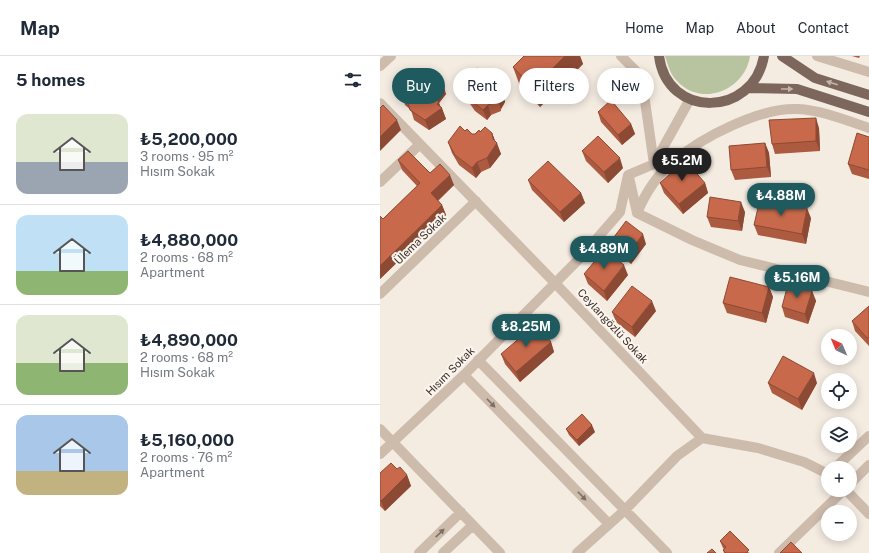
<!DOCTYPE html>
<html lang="en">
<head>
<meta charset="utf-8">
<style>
	:root { --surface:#fff; --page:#f6f6f7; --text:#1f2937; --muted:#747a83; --line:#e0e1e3; --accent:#1f5a5e }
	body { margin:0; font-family:"Public Sans",sans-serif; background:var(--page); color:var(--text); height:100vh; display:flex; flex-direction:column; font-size:15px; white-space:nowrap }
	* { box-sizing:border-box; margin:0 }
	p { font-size:13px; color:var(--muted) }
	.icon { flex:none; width:22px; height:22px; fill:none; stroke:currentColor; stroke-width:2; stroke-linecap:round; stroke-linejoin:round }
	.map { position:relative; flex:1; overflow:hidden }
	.sheet { display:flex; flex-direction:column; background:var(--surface); width:380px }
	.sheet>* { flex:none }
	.top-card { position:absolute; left:12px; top:12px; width:380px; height:36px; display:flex; gap:8px }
	.needle { width:26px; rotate:316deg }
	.fabs { position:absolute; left:441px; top:273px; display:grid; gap:8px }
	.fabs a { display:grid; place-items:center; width:36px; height:36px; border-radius:50%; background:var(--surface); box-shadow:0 2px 10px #0003; font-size:20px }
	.price { position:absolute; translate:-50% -34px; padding:0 9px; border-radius:14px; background:var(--accent); color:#fff; font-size:13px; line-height:26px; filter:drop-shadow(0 1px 2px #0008) }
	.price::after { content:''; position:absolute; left:50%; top:24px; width:12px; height:9px; margin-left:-6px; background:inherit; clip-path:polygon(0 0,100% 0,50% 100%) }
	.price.current { background:#222; color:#fff }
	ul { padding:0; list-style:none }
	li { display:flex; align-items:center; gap:12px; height:100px; padding:0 16px }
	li+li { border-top:1px solid var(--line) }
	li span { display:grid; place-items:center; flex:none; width:112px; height:80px; border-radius:12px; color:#555 }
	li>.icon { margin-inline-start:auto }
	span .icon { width:48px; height:48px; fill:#fffc; stroke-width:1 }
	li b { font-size:17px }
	h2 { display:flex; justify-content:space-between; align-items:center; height:48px; padding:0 16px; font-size:17px }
	.tag { padding:0 14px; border-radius:18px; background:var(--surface); box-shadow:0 2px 10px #0003; font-size:14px; line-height:36px }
	.tag.current { background:var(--accent); color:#fff }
	header { display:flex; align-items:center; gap:24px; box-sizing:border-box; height:56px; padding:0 20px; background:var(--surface); border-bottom:1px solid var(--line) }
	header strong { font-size:19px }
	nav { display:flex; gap:22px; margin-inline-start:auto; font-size:14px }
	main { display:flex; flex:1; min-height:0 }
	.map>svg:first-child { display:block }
</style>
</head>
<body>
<header>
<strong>Map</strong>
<nav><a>Home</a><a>Map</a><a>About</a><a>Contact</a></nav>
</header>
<main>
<section class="sheet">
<h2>5 homes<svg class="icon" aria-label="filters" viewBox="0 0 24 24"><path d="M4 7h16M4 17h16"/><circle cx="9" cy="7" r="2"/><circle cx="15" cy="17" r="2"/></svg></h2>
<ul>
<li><span style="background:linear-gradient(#dfe7d0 60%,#9aa5b1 0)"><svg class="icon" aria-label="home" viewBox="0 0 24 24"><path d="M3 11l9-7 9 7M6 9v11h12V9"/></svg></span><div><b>₺5,200,000</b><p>3 rooms · 95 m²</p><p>Hısım Sokak</p></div></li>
<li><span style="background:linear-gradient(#bfe0f5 70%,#8fb573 0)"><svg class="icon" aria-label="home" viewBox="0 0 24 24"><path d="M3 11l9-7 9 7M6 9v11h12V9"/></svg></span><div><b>₺4,880,000</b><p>2 rooms · 68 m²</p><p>Apartment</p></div></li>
<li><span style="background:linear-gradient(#dfe7d0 60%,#8fb573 0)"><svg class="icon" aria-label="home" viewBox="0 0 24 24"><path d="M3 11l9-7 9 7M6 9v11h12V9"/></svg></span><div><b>₺4,890,000</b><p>2 rooms · 68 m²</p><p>Hısım Sokak</p></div></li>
<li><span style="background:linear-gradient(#a9c7e8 70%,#c2b280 0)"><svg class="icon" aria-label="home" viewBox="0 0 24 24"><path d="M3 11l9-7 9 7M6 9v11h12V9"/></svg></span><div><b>₺5,160,000</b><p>2 rooms · 76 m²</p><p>Apartment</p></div></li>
</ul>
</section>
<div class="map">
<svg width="489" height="497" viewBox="0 0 489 497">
	<rect width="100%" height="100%" fill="#f4ebe1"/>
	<path fill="#b8c4a0" d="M285 0H370C365 34 322 52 297 25 290 18 288 9 285 0Z"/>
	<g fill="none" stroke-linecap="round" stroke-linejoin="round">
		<path stroke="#cdbbac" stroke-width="10" d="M241 0 256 15 265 45 274 108
			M437 0 489 16
			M0 10 11 0
			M0 47 175 227 322 382 378 392 424 406 448 418
			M249 121 257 157 312 184 360 204 489 236
			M0 126 40 88
			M257 157C265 138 278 118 294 105 322 81 381 51 418 53 441 54 468 65 489 72
			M0 238 96 145
			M98 304 287 497
			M84 319 229 468
			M0 373 120 497
			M0 398 84 319 199 203 240 156 248 119 274 108 310 43
			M455 412 489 380
			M470 428 489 409
			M466 434 489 458
			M39 497 81 456
			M63 497 93 469
			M197 497 245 454 297 400 322 382
			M399 497 464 434"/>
		<path stroke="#7d675c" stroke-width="10" d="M279 0C287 63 373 62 384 0
			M402 0 435 22 489 39
			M368 32 417 33 489 56"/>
	</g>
	<path fill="#ac5a40" d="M144 0H200L203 8 160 51 140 30 133 11Z
		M472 0H480L479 2Z
		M80 29 122 36 125 46 121 53V55L111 59 107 64 95 55 84 39Z
		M66 38 59 47 66 63 49 74 34 64 31 54 25 49 21 39Z
		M218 56 251 68 255 78 242 89 221 66Z
		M439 72 440 95 395 98 392 88Z
		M85 75 92 78H95L100 76 112 77 115 85 121 98 110 112 101 116 96 122 79 109 72 97 68 86Z
		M489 81V123L472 118 468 108Z
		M385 87 389 97 391 121 355 124 351 114Z
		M202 95 243 112 228 127 206 105Z
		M18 104 50 117 74 129 58 145 62 149 66 159 0 223V160L3 163 37 130 22 114Z
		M148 124 201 137 205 147 184 166 152 134Z
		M280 127H325L328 137 303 158 284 137Z
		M365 156 362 175 331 171 327 161Z
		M431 162 426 188 378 179 374 169Z
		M231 185 266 188 251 208 235 196Z
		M204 218 248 219 227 245 208 228Z
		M389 231 393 241 386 267 347 257 343 247Z
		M432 235 436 245 428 268 405 261 402 251Z
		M489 250V290L475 275 472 265Z
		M276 255 255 281 236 266 232 256Z
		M171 286 174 296 140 326 125 308 121 298Z
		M388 327H437L422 354 392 337Z
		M186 373 215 376 199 390 189 379Z
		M17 413 27 419 31 430 5 455 0 450V417Z
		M340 485 370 497H344L343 494 344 493 343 492Z"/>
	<path fill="#8c4a34" d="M185 0H200L203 8 160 51 153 32Z
		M63 27 66 38 59 47 61 53 62 52 66 63 49 74 45 64 55 42V39Z
		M122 36 125 46 121 53 118 45 116 44Z
		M108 49 111 59 107 64 103 54Z
		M436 62 439 72 440 95 436 85Z
		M17 64 21 74 0 95V81Z
		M251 68 255 78 242 89 238 79Z
		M112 77 116 87H117L121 98 110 112 107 102 113 83Z
		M385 87 389 97 391 121 387 111Z
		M240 102 243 112 228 127 224 116Z
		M97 106 101 116 96 122 92 112Z
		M70 119 74 129 54 148 51 137Z
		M325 127 328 137 303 158 299 148Z
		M201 137 205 147 184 166 180 156Z
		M361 146 365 156 362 175 358 165Z
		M62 149 66 159 0 223V210Z
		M427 152 431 162 426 188 422 178Z
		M263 178 266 188 251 208 248 198Z
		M244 209 248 219 227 245 224 235Z
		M389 231 393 241 386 267 382 257Z
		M432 235 436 245 428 268 425 258Z
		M272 245 276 255 255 281 252 271Z
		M171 286 174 296 140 326 136 316Z
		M434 317 437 327 422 354 418 343Z
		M212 369 215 376 199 390 197 384Z
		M27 419 31 430 5 455 1 445Z"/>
	<path fill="#c8694b" stroke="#8c4a34" d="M144 0H185L153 32 133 11Z
		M98 12 122 36 116 44 118 45 108 49 103 54 92 45 80 29 87 18Z
		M47 15 51 19 58 22 63 27 55 39V42L59 46 57 48 62 52 45 64 30 54 27 44 21 39 34 22Z
		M231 44 251 68 238 79 218 56Z
		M3 49 17 64 0 81V52Z
		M436 62V85L392 88 389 64Z
		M80 70 85 75 87 73 92 78H95L99 74 100 76 105 71 112 77 113 83 117 87 107 102 97 106 92 112 75 99 68 86Z
		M477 77 489 81V114L468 108Z
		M218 80 240 102 224 116 202 95Z
		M385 87 387 111 351 114 349 90Z
		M28 95 50 117 60 108 70 119 51 137 62 149 0 210V160L3 163 40 127 18 104Z
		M305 104 325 127 299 148 280 127Z
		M168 105 201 137 180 156 148 124Z
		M330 141 361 146 358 165 327 161Z
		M380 143 427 152 422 178 374 169Z
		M246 165 263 178 248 198 231 185Z
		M225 193 244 209 224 235 204 218Z
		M350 221 389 231 382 257 343 247Z
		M408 228 432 235 425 258 402 251Z
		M252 230 272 245 252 271 232 256Z
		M489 250V281L487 282 472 265Z
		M156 268 171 286 136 316 121 298Z
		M403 300 434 317 418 343 388 327Z
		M202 358 212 369 197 384 186 373Z
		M11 407 17 413 20 411 27 419 1 445 0 444V417Z
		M350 475 369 494 366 497H346L343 494 346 491 340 485Z
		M411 486 422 497H400Z
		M332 493 336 497H327Z"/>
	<defs><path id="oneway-solid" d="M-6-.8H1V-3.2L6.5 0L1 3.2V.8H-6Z"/></defs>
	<g fill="#c2b5ac">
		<use href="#oneway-solid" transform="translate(452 27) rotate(-162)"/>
		<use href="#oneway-solid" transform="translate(407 33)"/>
	</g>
	<g fill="#7d6f65">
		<use href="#oneway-solid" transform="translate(111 347) rotate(46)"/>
		<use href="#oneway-solid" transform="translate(202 440) rotate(46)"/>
		<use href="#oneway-solid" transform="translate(60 477) rotate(-44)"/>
	</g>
	<g text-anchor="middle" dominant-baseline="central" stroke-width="4" stroke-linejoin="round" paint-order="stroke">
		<g font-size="11" fill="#3b302b" stroke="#fbf5ee">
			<text transform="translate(40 183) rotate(-44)">Ülema Sokak</text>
			<text transform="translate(233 270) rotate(47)">Ceylangözlü Sokak</text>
			<text transform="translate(70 315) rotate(-45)">Hısım Sokak</text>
		</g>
	</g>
</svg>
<div class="fabs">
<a><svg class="needle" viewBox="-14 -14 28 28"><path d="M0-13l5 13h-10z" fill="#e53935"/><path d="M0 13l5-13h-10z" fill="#747a83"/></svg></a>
<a><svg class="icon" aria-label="locate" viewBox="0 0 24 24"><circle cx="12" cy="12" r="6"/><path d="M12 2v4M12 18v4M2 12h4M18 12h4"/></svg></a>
<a><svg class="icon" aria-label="layers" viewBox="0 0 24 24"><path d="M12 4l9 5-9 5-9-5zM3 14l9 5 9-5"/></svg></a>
<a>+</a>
<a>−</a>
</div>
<b class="price current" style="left:302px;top:126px">₺5.2M</b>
<b class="price" style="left:401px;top:161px">₺4.88M</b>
<b class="price" style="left:224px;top:214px">₺4.89M</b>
<b class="price" style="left:417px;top:243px">₺5.16M</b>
<b class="price" style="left:146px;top:292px">₺8.25M</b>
<div class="top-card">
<a class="tag current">Buy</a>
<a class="tag">Rent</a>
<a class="tag">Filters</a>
<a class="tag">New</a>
</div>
</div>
</main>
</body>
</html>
